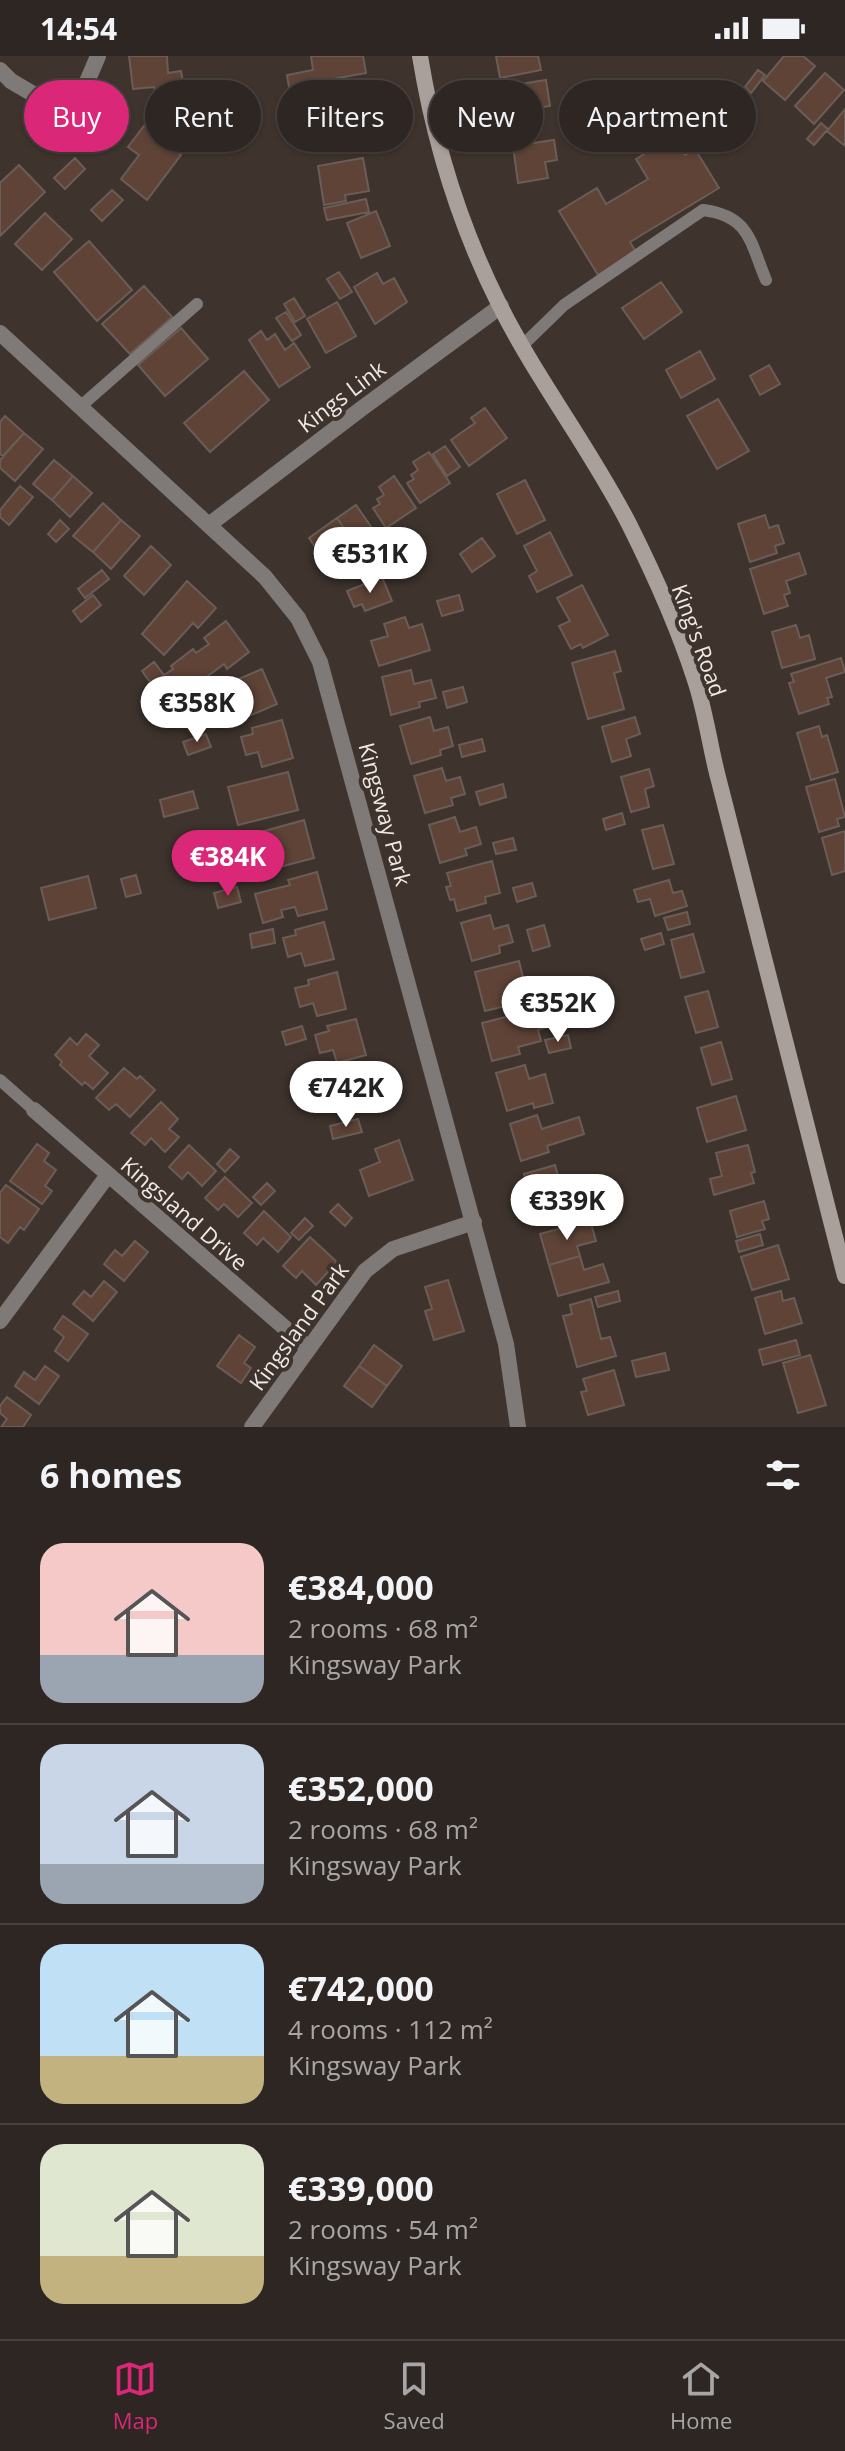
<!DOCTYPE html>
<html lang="en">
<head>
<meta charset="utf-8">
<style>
	:root { --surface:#2e2622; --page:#3a322f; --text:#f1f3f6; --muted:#a7a5a5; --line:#494340; --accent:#db2777 }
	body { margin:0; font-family:"Open Sans",sans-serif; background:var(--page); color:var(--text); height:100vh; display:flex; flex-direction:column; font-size:30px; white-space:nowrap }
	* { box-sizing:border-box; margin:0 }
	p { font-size:26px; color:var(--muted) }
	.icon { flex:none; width:44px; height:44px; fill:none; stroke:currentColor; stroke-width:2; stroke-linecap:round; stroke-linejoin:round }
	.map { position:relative; height:1371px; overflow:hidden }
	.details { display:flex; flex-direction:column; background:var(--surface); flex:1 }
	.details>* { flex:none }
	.hud { position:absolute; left:24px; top:24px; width:798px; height:72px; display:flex; gap:16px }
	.price { position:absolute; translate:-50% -68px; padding:0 18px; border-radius:28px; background:#fff; color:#222; font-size:26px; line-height:52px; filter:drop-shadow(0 2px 4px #0008) }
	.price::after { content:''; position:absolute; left:50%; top:48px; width:24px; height:18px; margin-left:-12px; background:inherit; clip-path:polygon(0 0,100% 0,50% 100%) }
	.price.on { background:var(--accent); color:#fff }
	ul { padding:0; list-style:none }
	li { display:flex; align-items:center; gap:24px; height:200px; padding:0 40px }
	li+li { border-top:2px solid var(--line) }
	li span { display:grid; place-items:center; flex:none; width:224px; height:160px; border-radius:24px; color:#555 }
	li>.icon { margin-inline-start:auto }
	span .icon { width:96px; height:96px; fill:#fffc; stroke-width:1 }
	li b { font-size:34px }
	h2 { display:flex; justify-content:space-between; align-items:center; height:96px; padding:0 40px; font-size:34px }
	.tag { padding:0 28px; border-radius:36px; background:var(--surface); box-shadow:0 2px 6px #0004,0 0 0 2px var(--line); font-size:28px; line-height:72px }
	.tag.on { background:var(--accent); color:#fff }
	.status { display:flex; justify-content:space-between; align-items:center; height:56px; padding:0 40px; background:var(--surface); direction:ltr }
	.status svg { height:22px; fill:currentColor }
	.tab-bar { display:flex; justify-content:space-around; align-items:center; height:112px; border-top:2px solid var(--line); background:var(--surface); font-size:22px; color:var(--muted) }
	.tab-bar a { display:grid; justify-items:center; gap:4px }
	.tab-bar .on { color:var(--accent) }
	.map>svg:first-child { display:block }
</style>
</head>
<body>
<div class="status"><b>14:54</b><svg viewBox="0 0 49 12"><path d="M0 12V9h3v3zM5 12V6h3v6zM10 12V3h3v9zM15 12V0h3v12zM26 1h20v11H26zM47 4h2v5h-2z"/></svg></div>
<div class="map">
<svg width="845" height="1371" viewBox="0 0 845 1371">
	<rect width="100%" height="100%" fill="#3e332d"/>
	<path fill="#5e4336" stroke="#6a5d57" stroke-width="2" d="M129 0H167L168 17 181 15 184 33 155 36 154 31 133 33Z
		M311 0H363L366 17 289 31 287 19 313 14Z
		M496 0H538L541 14 500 22Z
		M784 0H803L815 10 785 44 763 25Z
		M758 14 765 19 751 37 745 31Z
		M825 17 844 34 814 68 795 50Z
		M546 24 550 50 536 52 538 64 508 69 502 31Z
		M354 33 356 42 365 41 370 76 362 77 363 87 312 96 305 53 323 50 322 38Z
		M845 53V90L827 75Z
		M147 66 163 78 160 83 181 99 147 144 121 123 139 99 128 91Z
		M821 67 828 73 814 89 807 83Z
		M674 80 685 99 695 93 719 132 630 186 636 196 598 219 559 155 597 132 606 148 648 123 636 103Z
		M554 84 557 104 545 106 548 122 518 127 513 90Z
		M75 102 85 113 65 133 54 122Z
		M363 102 369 135 345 139 346 145 324 149 318 110Z
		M19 109 45 136 0 180V127Z
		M112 134 123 144 102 165 91 154Z
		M366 143 369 156 327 164 324 152Z
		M376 155 390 190 361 202 347 167Z
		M45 157 72 183 42 214 15 188Z
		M89 185 132 234 97 265 54 216Z
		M339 216 352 236 340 243 327 223Z
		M377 217 383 228 394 222 407 246 375 268 354 231Z
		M661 226 682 256 644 283 622 252Z
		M144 230 172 261 130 298 102 268Z
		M294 242 305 260 295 266 284 248Z
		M337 246 356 280 326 297 307 263Z
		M286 256 301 279 292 285 276 262Z
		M181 272 208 303 165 340 138 309Z
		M261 275 267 284 275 278 285 294 294 287 310 311 279 331 249 284Z
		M700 295 715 323 681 342 666 314Z
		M769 309 780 328 760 339 750 320Z
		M244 315 269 344 210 396 184 367Z
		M718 343 749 395 717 413 687 360Z
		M485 352 507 382 469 410 451 384 475 367 471 362Z
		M5 360 24 377 3 400 0 398V366Z
		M24 377 43 393 15 425 0 412V404Z
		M445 390 460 411 447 420 433 398Z
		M429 396 450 427 420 447 407 427 414 423 411 419 418 414 413 406Z
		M54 404 73 420 52 444 33 428Z
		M73 420 92 437 70 461 52 444Z
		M394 420 416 452 386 472 373 452 380 448 377 443 384 439 379 431Z
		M525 424 545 464 517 478 497 438Z
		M20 430 33 441 9 469 0 461V454Z
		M103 447 121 464 93 496 73 480Z
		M356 449 372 472 353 485 337 462Z
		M765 459 769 472 778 469 784 487 775 490 777 497 750 506 738 468Z
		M337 462 353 485 325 505 309 482Z
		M60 464 69 473 56 486 48 478Z
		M121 464 140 480 111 513 93 496Z
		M385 474 395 488 385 495 375 481Z
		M550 476 572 519 537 536 529 520 537 515 524 490Z
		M482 482 495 500 472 516 460 498Z
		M151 490 171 509 144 539 124 520Z
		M799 497 806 518 786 525 790 537 784 539 788 550 764 558 750 513Z
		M102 514 109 523 85 542 78 533Z
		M382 521 392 545 365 555 362 548 354 551 347 535Z
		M187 525 216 552 198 572 193 567 164 599 142 578Z
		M582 529 608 579 583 592 581 588 571 593 559 570 570 565 557 542Z
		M93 539 101 549 81 566 73 555Z
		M459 539 463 554 442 560 437 545Z
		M405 561 409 572 422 568 430 594 379 610 371 585 388 580 384 568Z
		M226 565 249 596 227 613 224 608 189 634 185 629 176 636 174 633 162 642 142 615 154 606 164 619 173 613 171 610 193 593 196 597 209 588 204 582Z
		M796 569 800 582 809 579 815 603 782 612 772 576Z
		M615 595 621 615 614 617 624 653 588 663 572 607Z
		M841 602 845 616 826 622 832 641 827 642 829 648 799 658 789 627 794 626 791 618Z
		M262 613 277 648 235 666 221 634 236 628 234 625Z
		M411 614 414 628 431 624 436 642 419 646 420 651 391 659 382 621Z
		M210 629 214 639 195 647 191 637Z
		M463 631 467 646 447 652 443 636Z
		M430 661 434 675 448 671 453 690 440 694 441 699 411 708 400 670Z
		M635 661 640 678 626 683 631 700 612 706 602 671Z
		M282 664 293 702 262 711 258 696 246 699 241 681 253 678 252 672Z
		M819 670 822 681 827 679 838 716 811 724 797 677Z
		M206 678 211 691 188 699 183 686Z
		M482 683 485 695 462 701 459 689Z
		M442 712 446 725 460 721 465 738 451 742 453 749 425 757 414 720Z
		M649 713 654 730 645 733 649 751 631 756 621 721Z
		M288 716 298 754 238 769 228 731Z
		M835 723 845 761 837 763 839 770 819 776 806 731Z
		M503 728 506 741 480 749 476 736Z
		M193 735 198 752 164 761 160 744Z
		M622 757 625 768 606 774 603 763Z
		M455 761 460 776 476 771 481 788 465 793 467 799 440 807 429 769Z
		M304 764 314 802 242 821 232 784Z
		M663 769 674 808 653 813 642 774Z
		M845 775V815L832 819 822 782Z
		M513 782 516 794 496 798 493 787Z
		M492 805 500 837 485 841 486 847 457 855 454 843 450 844 446 831 451 830 447 817Z
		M317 816 327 853 298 860 295 851 281 854 283 861 263 867 255 838 290 829 288 824Z
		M136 819 141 837 126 841 121 823Z
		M88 820 96 852 49 864 41 832Z
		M669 824 673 837 682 835 687 850 655 860 650 843 638 846 634 834Z
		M532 827 536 840 517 846 513 832Z
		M237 831 241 846 218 852 214 837Z
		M687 856 690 868 668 874 664 862Z
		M490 859 494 873 508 869 513 886 499 890 500 897 472 905 461 867Z
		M324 866 334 903 305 910 301 897 288 901 283 882 296 879 295 874Z
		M544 869 550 890 533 895 527 874Z
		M273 873 275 887 252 892 250 878Z
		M661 877 664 888 645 894 641 883Z
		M693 878 704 916 681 922 671 884Z
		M519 905 527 938 512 941 514 948 485 955 475 916Z
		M337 916 346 953 317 960 313 947 300 951 295 932 309 929 308 924Z
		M554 932 557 942 536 947 534 937Z
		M708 935 718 971 696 977 685 941Z
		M545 951 550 970 538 974 541 985 518 991 520 998 492 1005 482 967Z
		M356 963 366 999 337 1007 333 994 320 997 315 979 329 975 327 970Z
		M302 970 306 983 286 989 282 976Z
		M86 978 99 989 89 1000 108 1017 93 1033 85 1026 82 1029 60 1009 62 1006 55 999 70 982 77 989Z
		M568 979 571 992 549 997 545 984Z
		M721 986 732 1023 712 1029 701 992Z
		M525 1009 529 1023 545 1018 553 1047 534 1052 533 1047 507 1055 496 1017Z
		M376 1011 385 1048 356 1055 353 1042 340 1046 335 1027 348 1024 347 1019Z
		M124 1012 137 1023 140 1020 155 1034 130 1061 116 1048 109 1054 96 1042Z
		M317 1016 321 1029 300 1036 296 1022Z
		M736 1040 746 1074 707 1086 697 1052Z
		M161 1046 178 1063 169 1073 179 1081 165 1096 151 1082 145 1089 131 1077Z
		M537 1059 542 1073 579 1061 584 1078 547 1090 549 1096 521 1105 510 1068Z
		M358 1063 362 1076 333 1083 330 1070Z
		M399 1084 413 1124 369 1140 360 1114 380 1106 375 1093Z
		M37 1088 49 1097 44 1105 56 1114 45 1130 52 1135 42 1148 10 1125Z
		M189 1089 216 1115 202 1130 188 1116 182 1123 169 1111Z
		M748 1089 755 1116 751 1117 754 1127 714 1139 710 1123 722 1120 716 1097Z
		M230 1093 239 1101 225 1116 217 1108Z
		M555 1109 566 1149 536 1158 524 1118Z
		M225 1121 252 1147 238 1161 224 1148 218 1154 205 1142Z
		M267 1127 275 1135 261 1149 253 1141Z
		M6 1129 39 1153 24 1174 20 1171 8 1187 0 1181V1137Z
		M764 1145 769 1163 762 1165 765 1173 737 1181 730 1155Z
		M338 1148 352 1162 345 1170 330 1156Z
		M264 1155 291 1181 278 1196 263 1182 257 1189 244 1177Z
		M305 1162 313 1170 299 1184 291 1177Z
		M590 1164 596 1185 577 1190 580 1200 549 1209 540 1178Z
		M760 1178 763 1189 739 1196 736 1185Z
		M310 1181 337 1206 316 1229 302 1215 296 1222 283 1210Z
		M135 1185 148 1196 124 1225 104 1208 115 1194 122 1200Z
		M778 1189 789 1223 752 1234 741 1201Z
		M580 1200 584 1214 603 1208 609 1226 558 1240 549 1209Z
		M448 1224 464 1275 434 1284 425 1255 432 1253 425 1231Z
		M104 1225 117 1236 93 1265 73 1248 84 1235 91 1241Z
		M618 1235 620 1245 598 1251 595 1241Z
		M781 1235 783 1245 794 1242 802 1267 765 1278 755 1242Z
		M591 1243 601 1283 610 1281 616 1300 577 1311 563 1260 572 1258 570 1249Z
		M63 1260 88 1278 68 1305 55 1295 64 1281 54 1273Z
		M239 1279 255 1291 244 1307 251 1312 241 1327 217 1310Z
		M796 1284 800 1299 763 1309 759 1294Z
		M374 1289 402 1310 387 1330 359 1310Z
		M665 1297 669 1314 636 1321 632 1305Z
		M810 1299 826 1349 798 1357 783 1307Z
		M45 1310 59 1320 39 1348 15 1330 24 1316 35 1324Z
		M359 1310 387 1330 372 1351 344 1330Z
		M614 1314 624 1349 588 1359 581 1336 587 1335 583 1323Z
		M7 1341 31 1359 23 1371H1L7 1363 0 1357V1350Z"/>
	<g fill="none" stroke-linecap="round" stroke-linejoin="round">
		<path stroke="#7f7a77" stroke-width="12" d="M523 289 564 249 703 154C750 160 750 186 766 224
			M81 350 197 248
			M0 1024 34 1054"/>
		<path stroke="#7f7a77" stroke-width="16" d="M0 14 11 25 72 61 98 0
			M0 277 265 521 298 562 320 606 506 1288 518 1371
			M210 468 361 353 501 250
			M34 1054 308 1292
			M0 1265 108 1119
			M252 1371 365 1215 393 1193 474 1166"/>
		<path stroke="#a9a09b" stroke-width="16" d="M420 0C434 86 460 170 499 248 537 324 590 392 629 468 654 518 678 571 695 624 706 657 710 692 719 725L845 1220"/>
	</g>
	<g text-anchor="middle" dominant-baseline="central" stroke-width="8" stroke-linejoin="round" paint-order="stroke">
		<g font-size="22" fill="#efe8e4" stroke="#3e332d">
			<text transform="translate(341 340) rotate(-37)">Kings Link</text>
			<text transform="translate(700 584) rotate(70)">King's Road</text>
			<text transform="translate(386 758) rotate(75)">Kingsway Park</text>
			<text transform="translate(185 1157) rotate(41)">Kingsland Drive</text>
			<text transform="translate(298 1270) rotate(-54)">Kingsland Park</text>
		</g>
	</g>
</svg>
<b class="price" style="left:370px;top:539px">€531K</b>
<b class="price" style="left:197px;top:688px">€358K</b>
<b class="price on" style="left:228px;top:842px">€384K</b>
<b class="price" style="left:558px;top:988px">€352K</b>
<b class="price" style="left:346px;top:1073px">€742K</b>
<b class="price" style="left:567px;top:1186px">€339K</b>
<div class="hud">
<a class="tag on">Buy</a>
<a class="tag">Rent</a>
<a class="tag">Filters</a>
<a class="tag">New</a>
<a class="tag">Apartment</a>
</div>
</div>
<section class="details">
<h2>6 homes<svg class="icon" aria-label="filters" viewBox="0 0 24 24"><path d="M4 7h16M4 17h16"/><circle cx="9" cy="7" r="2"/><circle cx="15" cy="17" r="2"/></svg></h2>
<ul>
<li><span style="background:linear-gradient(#f6c9c9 70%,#9aa5b1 0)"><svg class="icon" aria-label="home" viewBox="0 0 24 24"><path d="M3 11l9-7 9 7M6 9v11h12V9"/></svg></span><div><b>€384,000</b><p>2 rooms · 68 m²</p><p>Kingsway Park</p></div></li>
<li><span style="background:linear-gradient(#c9d6e8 75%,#9aa5b1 0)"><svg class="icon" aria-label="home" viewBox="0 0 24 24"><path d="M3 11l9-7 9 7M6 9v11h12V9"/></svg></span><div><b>€352,000</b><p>2 rooms · 68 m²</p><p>Kingsway Park</p></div></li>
<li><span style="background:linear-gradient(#bfe0f5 70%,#c2b280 0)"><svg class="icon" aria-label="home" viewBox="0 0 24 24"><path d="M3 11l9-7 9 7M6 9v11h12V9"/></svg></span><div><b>€742,000</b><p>4 rooms · 112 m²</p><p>Kingsway Park</p></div></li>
<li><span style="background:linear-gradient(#dfe7d0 70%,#c2b280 0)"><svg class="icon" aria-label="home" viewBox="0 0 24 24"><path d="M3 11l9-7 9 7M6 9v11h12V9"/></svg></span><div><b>€339,000</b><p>2 rooms · 54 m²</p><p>Kingsway Park</p></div></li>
</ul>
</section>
<nav class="tab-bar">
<a class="on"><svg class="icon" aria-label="map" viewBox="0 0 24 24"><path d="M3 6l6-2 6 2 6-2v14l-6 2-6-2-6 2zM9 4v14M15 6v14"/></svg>Map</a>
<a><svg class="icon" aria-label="saved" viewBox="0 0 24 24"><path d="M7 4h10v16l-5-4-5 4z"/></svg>Saved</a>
<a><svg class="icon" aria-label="home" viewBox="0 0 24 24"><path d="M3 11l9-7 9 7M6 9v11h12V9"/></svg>Home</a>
</nav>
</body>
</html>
